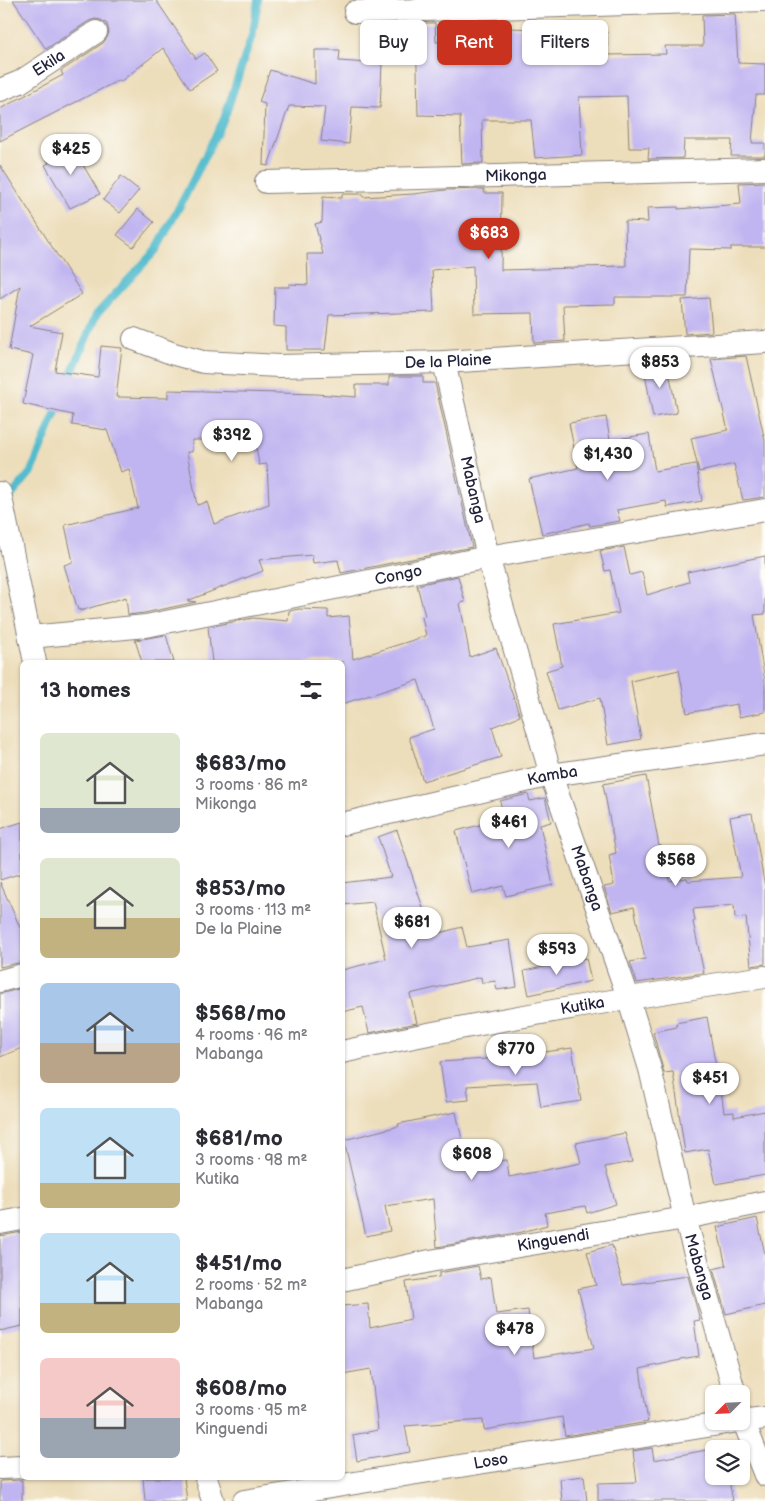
<!DOCTYPE html>
<html lang="en">
<head>
<meta charset="utf-8">
<style>
	:root { --surface:#fff; --page:#f7f7f7; --text:#2b2b33; --muted:#7c7c81; --accent:#c8321e }
	body { margin:0; font-family:"Balsamiq Sans",sans-serif; background:var(--page); color:var(--text); height:100vh; display:flex; flex-direction:column; font-size:19px; white-space:nowrap }
	* { box-sizing:border-box; margin:0 }
	p { font-size:16px; color:var(--muted) }
	.icon { flex:none; width:28px; height:28px; fill:none; stroke:currentColor; stroke-width:2; stroke-linecap:round; stroke-linejoin:round }
	.map { position:relative; flex:1; overflow:hidden }
	.side { position:absolute; left:20px; top:660px; width:325px; height:820px; display:flex; flex-direction:column; background:var(--surface); border-radius:8px; box-shadow:0 1px 4px #0004 }
	.side>* { flex:none }
	.hud { position:absolute; left:360px; top:20px; width:330px; height:45px; display:flex; gap:10px }
	.needle { width:32px; rotate:246deg }
	.controls { position:absolute; left:705px; top:1385px; display:grid; gap:10px }
	.controls a { display:grid; place-items:center; width:45px; height:45px; border-radius:8px; background:var(--surface); box-shadow:0 1px 4px #0004; font-size:25px }
	.price { position:absolute; translate:-50% -42px; padding:0 11px; border-radius:18px; background:#fff; color:#222; font-size:16px; line-height:32px; filter:drop-shadow(0 1px 2px #0008) }
	.price::after { content:''; position:absolute; left:50%; top:30px; width:15px; height:11px; margin-left:-8px; background:inherit; clip-path:polygon(0 0,100% 0,50% 100%) }
	.price.active { background:var(--accent); color:#fff }
	ul { padding:0; list-style:none }
	li { display:flex; align-items:center; gap:15px; height:125px; padding:0 20px }
	li span { display:grid; place-items:center; flex:none; width:140px; height:100px; border-radius:8px; color:#555 }
	li>.icon { margin-inline-start:auto }
	span .icon { width:60px; height:60px; fill:#fffc; stroke-width:1 }
	li b { font-size:21px }
	h2 { display:flex; justify-content:space-between; align-items:center; height:60px; padding:0 20px; font-size:21px }
	.chip { padding:0 18px; border-radius:8px; background:var(--surface); box-shadow:0 1px 4px #0004; font-size:18px; line-height:45px }
	.chip.active { background:var(--accent); color:#fff }
	.map>svg:first-child { display:block }
</style>
</head>
<body>
<div class="map">
<svg width="765" height="1501" viewBox="0 0 765 1501">
	<rect width="100%" height="100%" fill="#fdfcf7"/>
	<filter id="ink" filterUnits="userSpaceOnUse"><feTurbulence type="fractalNoise" baseFrequency=".02" numOctaves="2"/><feDisplacementMap in="SourceGraphic" scale="10" xChannelSelector="R" yChannelSelector="G"/><feConvolveMatrix kernelMatrix="1 2 1 2 8 2 1 2 1" color-interpolation-filters="sRGB"/></filter>
	<filter id="wash" filterUnits="userSpaceOnUse"><feTurbulence type="fractalNoise" baseFrequency=".0096" numOctaves="4" result="noise"/><feDisplacementMap in="SourceGraphic" scale="20" xChannelSelector="R" yChannelSelector="G"/><feGaussianBlur stdDeviation="1.12" result="paint"/><feColorMatrix in="noise" values="0 0 0 0 0 0 0 0 0 0 0 0 0 0 0 0 0 1.4 0 .05"/><feComposite in="paint" operator="in"/></filter>
	<g filter="url(#wash)">
		<rect width="100%" height="100%" fill="#eddebb"/>
		<g fill="none" stroke-linecap="round" stroke-linejoin="round">
			<path stroke="#52bcce" stroke-width="8" d="M68 382 96 315 156 250 184 198 224 119 253 32 258 0
				M7 501 31 472 60 402"/>
		</g>
		<g id="blocks">
			<path fill="#c1b5f1" fill-rule="evenodd" d="M13 0H156L196 59 205 53 217 71 190 89 163 48 120 82 119 80 0 141V109L63 75 61 71 103 43 107 38 109 32 107 24 101 20 95 19 89 21 46 49Z
				M735 14 738 63 765 64V95H756L752 143H765V156H731L732 140H684L683 158 648 159 649 148H629L627 96 579 97 582 155 535 158 531 120H482L483 163 462 164 460 116 418 115 416 23H435L436 42H507V28L542 29V24L574 23V33L607 32 608 55 666 54 665 46H703L702 15Z
				M315 50H340L339 61 382 64 380 108 352 107 349 144 321 141 325 107 289 106 268 166 263 165 265 104 259 102 270 70 315 84Z
				M69 141 100 194 70 208 45 165 49 163 46 157Z
				M0 165 82 294 30 326 62 332 55 371 98 377 101 346 122 348 116 397 168 398V390L316 394 356 397V385H389V376H423V383H435L472 547 341 573 338 560 313 563 312 555 259 560 263 571 187 601 196 602 192 603 144 613 128 615 126 597 80 611V609L78 610 64 565 73 562 65 525 138 508 129 469 121 472 107 430 72 425 73 415 23 404 33 355 9 350 20 286 0 299ZM192 440H255L259 465 267 464 269 504 214 524 207 502 197 505 187 452H192Z
				M121 176 139 190 120 213 103 200Z
				M765 182V247H731V250L689 249 687 297H615V304L563 305 565 341 534 343 533 313 474 314 473 266 432 270 434 312 329 315 325 350H286V327L274 326 275 287H289V284L308 285 307 254H323L315 224 322 222 323 197 342 198V194H363V197L413 194 446 190 484 189V193H502L501 270 578 268V267L626 266 625 221 648 222 647 208 678 207V209L741 204 739 183Z
				M138 209 154 222 133 247 117 235Z
				M709 298 712 332 685 334 682 300Z
				M746 356 765 441V497L743 500 734 464 699 472 691 438 728 430 711 359Z
				M667 361 677 413 653 417 643 363Z
				M606 417 610 440 649 434 655 471 696 464 702 501 667 507 666 501 617 510 620 521 590 526 589 523 542 534 529 479 578 468 569 423Z
				M624 547 630 575 642 572 647 595 689 582 687 572 765 556V614L754 615 765 681V712L739 717 737 704 687 713 679 670 631 681 641 739 608 745 600 698 558 710 546 671 562 666 554 624 619 613 610 570 605 571 600 551Z
				M458 576 465 602 460 603 470 657 496 648 520 716 492 727 501 757 423 781 409 737 434 729 418 680 342 704 343 662H212L208 627 253 618 288 621 289 611 299 609 328 610V618L349 616 353 659 426 636 422 617 425 616 417 585Z
				M166 635 174 662H142L135 640Z
				M646 776 659 846H662L669 881 687 878 688 881 741 877 730 817 752 813 765 888V964L751 966 746 917 735 918 734 905 693 909 695 921 693 922 704 973 637 983 630 962 645 959 634 907 612 912 604 887 614 885 609 855 616 853 603 784Z
				M528 794 530 801 545 798 551 822 540 825 553 885 506 896 503 886 472 894 456 831 504 819 500 801Z
				M22 822V873L0 880V829Z
				M397 830 432 935 462 927 467 947 510 940 517 987 497 990 495 981 482 983 481 977 410 994 417 1023 369 1033 363 1007 342 1012V970L386 959 373 902 342 905V883L391 877 378 837Z
				M0 882 22 932V962L0 967Z
				M586 958 591 981 529 995 524 971Z
				M22 988V1048L0 1057V994Z
				M707 1017 716 1067H718L724 1113 734 1112V1117L765 1111V1175L716 1184 708 1149 685 1153 673 1072 664 1073 653 1032 677 1027 676 1023Z
				M572 1048 581 1101 541 1107 537 1082 467 1086 469 1100 446 1102 440 1062 533 1056 532 1054Z
				M456 1112 464 1149 478 1147 480 1162 507 1160 509 1177 581 1163 576 1143 625 1133 632 1162 605 1167 616 1204 587 1213 585 1206 545 1213 547 1225 522 1232 437 1247 433 1199 385 1206 390 1231 366 1236 344 1140 399 1126 398 1124Z
				M757 1218 765 1254V1305L726 1314 713 1269 726 1266 717 1227Z
				M22 1232V1326L0 1331V1236Z
				M612 1245 623 1285 688 1276 700 1320 694 1321 699 1356 681 1359V1360L640 1369 648 1422 565 1436 562 1417 484 1430 483 1420 405 1426 410 1452 357 1461 353 1435 378 1430 371 1369 342 1374V1306L368 1304 370 1328 411 1319 406 1282 439 1277V1273L478 1266 481 1279 491 1277 496 1314 528 1310 534 1358 594 1348 578 1289 596 1285 587 1252Z
				M722 1447V1449H714V1476H728L733 1501H598V1483L637 1482 633 1451 652 1448 654 1460Z
				M584 1476 587 1501H562L560 1479Z
				M143 1478H184L187 1501H145Z
				M22 1480V1501H0V1481Z"/>
		</g>
	</g>
	<g filter="url(#ink)">
		<use href="#blocks" fill-opacity="0" stroke="#88807b" stroke-width="1"/>
		<g fill="none" stroke-linecap="round" stroke-linejoin="round">
			<defs>
				<g id="street">
					<path d="M355 12 765 0"/>
					<path id="s1" d="M0 90 20 82 96 32"/>
					<path id="s2" d="M266 182 765 169"/>
					<path id="s3" d="M134 339 174 354 203 362 279 366 444 362 765 342"/>
					<path id="s4" d="M444 362 488 557 551 775 628 997 650 1069 685 1218 735 1394"/>
					<path d="M0 493 35 662"/>
					<path id="s5" d="M30 637 146 626 488 557 765 510"/>
					<path id="s6" d="M342 824 551 775 765 744"/>
					<path d="M0 981 22 975"/>
					<path id="s7" d="M342 1052C482 1021 624 998 765 977"/>
					<path d="M0 1223 22 1219"/>
					<path id="s8" d="M342 1280 430 1261 685 1218 765 1202"/>
					<path d="M741 1415 765 1475"/>
					<path d="M741 1421 765 1418"/>
					<path d="M0 1468 22 1467"/>
					<path d="M206 1478 213 1501"/>
					<path id="s9" d="M244 1501 738 1421"/>
				</g>
			</defs>
			<use href="#street" stroke="#88807b" stroke-width="24"/>
			<use href="#street" stroke="#fff" stroke-width="22"/>
		</g>
	</g>
	<g text-anchor="middle" dominant-baseline="central" stroke-width="4" stroke-linejoin="round" paint-order="stroke">
		<g font-size="16" fill="#22223b" stroke="#fdfcf7">
			<text stroke="none"><textPath href="#s1" startOffset="56">Ekila</textPath></text>
			<text stroke="none"><textPath href="#s2" startOffset="250">Mikonga</textPath></text>
			<text stroke="none"><textPath href="#s3" startOffset="318">De la Plaine</textPath></text>
			<text stroke="none"><textPath href="#s4" startOffset="131">Mabanga</textPath></text>
			<text stroke="none"><textPath href="#s5" startOffset="374">Congo</textPath></text>
			<text stroke="none"><textPath href="#s6" startOffset="216">Kamba</textPath></text>
			<text stroke="none"><textPath href="#s4" startOffset="536">Mabanga</textPath></text>
			<text stroke="none"><textPath href="#s7" startOffset="245">Kutika</textPath></text>
			<text stroke="none"><textPath href="#s8" startOffset="215">Kinguendi</textPath></text>
			<text stroke="none"><textPath href="#s4" startOffset="941">Mabanga</textPath></text>
			<text stroke="none"><textPath href="#s9" startOffset="250">Loso</textPath></text>
		</g>
	</g>
</svg>
<div class="controls">
<a><svg class="needle" viewBox="-14 -14 28 28"><path d="M0-13l5 13h-10z" fill="#e53935"/><path d="M0 13l5-13h-10z" fill="#7c7c81"/></svg></a>
<a><svg class="icon" aria-label="layers" viewBox="0 0 24 24"><path d="M12 4l9 5-9 5-9-5zM3 14l9 5 9-5"/></svg></a>
</div>
<b class="price" style="left:71px;top:176px">$425</b>
<b class="price active" style="left:489px;top:260px">$683</b>
<b class="price" style="left:660px;top:389px">$853</b>
<b class="price" style="left:232px;top:462px">$392</b>
<b class="price" style="left:608px;top:481px">$1,430</b>
<b class="price" style="left:509px;top:849px">$461</b>
<b class="price" style="left:676px;top:887px">$568</b>
<b class="price" style="left:412px;top:949px">$681</b>
<b class="price" style="left:557px;top:976px">$593</b>
<b class="price" style="left:516px;top:1076px">$770</b>
<b class="price" style="left:710px;top:1105px">$451</b>
<b class="price" style="left:472px;top:1181px">$608</b>
<b class="price" style="left:515px;top:1356px">$478</b>
<div class="hud">
<a class="chip">Buy</a>
<a class="chip active">Rent</a>
<a class="chip">Filters</a>
</div>
<section class="side">
<h2>13 homes<svg class="icon" aria-label="filters" viewBox="0 0 24 24"><path d="M4 7h16M4 17h16"/><circle cx="9" cy="7" r="2"/><circle cx="15" cy="17" r="2"/></svg></h2>
<ul>
<li><span style="background:linear-gradient(#dfe7d0 75%,#9aa5b1 0)"><svg class="icon" aria-label="home" viewBox="0 0 24 24"><path d="M3 11l9-7 9 7M6 9v11h12V9"/></svg></span><div><b>$683/mo</b><p>3 rooms · 86 m²</p><p>Mikonga</p></div></li>
<li><span style="background:linear-gradient(#dfe7d0 60%,#c2b280 0)"><svg class="icon" aria-label="home" viewBox="0 0 24 24"><path d="M3 11l9-7 9 7M6 9v11h12V9"/></svg></span><div><b>$853/mo</b><p>3 rooms · 113 m²</p><p>De la Plaine</p></div></li>
<li><span style="background:linear-gradient(#a9c7e8 60%,#b9a48a 0)"><svg class="icon" aria-label="home" viewBox="0 0 24 24"><path d="M3 11l9-7 9 7M6 9v11h12V9"/></svg></span><div><b>$568/mo</b><p>4 rooms · 96 m²</p><p>Mabanga</p></div></li>
<li><span style="background:linear-gradient(#bfe0f5 75%,#c2b280 0)"><svg class="icon" aria-label="home" viewBox="0 0 24 24"><path d="M3 11l9-7 9 7M6 9v11h12V9"/></svg></span><div><b>$681/mo</b><p>3 rooms · 98 m²</p><p>Kutika</p></div></li>
<li><span style="background:linear-gradient(#bfe0f5 70%,#c2b280 0)"><svg class="icon" aria-label="home" viewBox="0 0 24 24"><path d="M3 11l9-7 9 7M6 9v11h12V9"/></svg></span><div><b>$451/mo</b><p>2 rooms · 52 m²</p><p>Mabanga</p></div></li>
<li><span style="background:linear-gradient(#f6c9c9 60%,#9aa5b1 0)"><svg class="icon" aria-label="home" viewBox="0 0 24 24"><path d="M3 11l9-7 9 7M6 9v11h12V9"/></svg></span><div><b>$608/mo</b><p>3 rooms · 95 m²</p><p>Kinguendi</p></div></li>
</ul>
</section>
</div>
</body>
</html>
